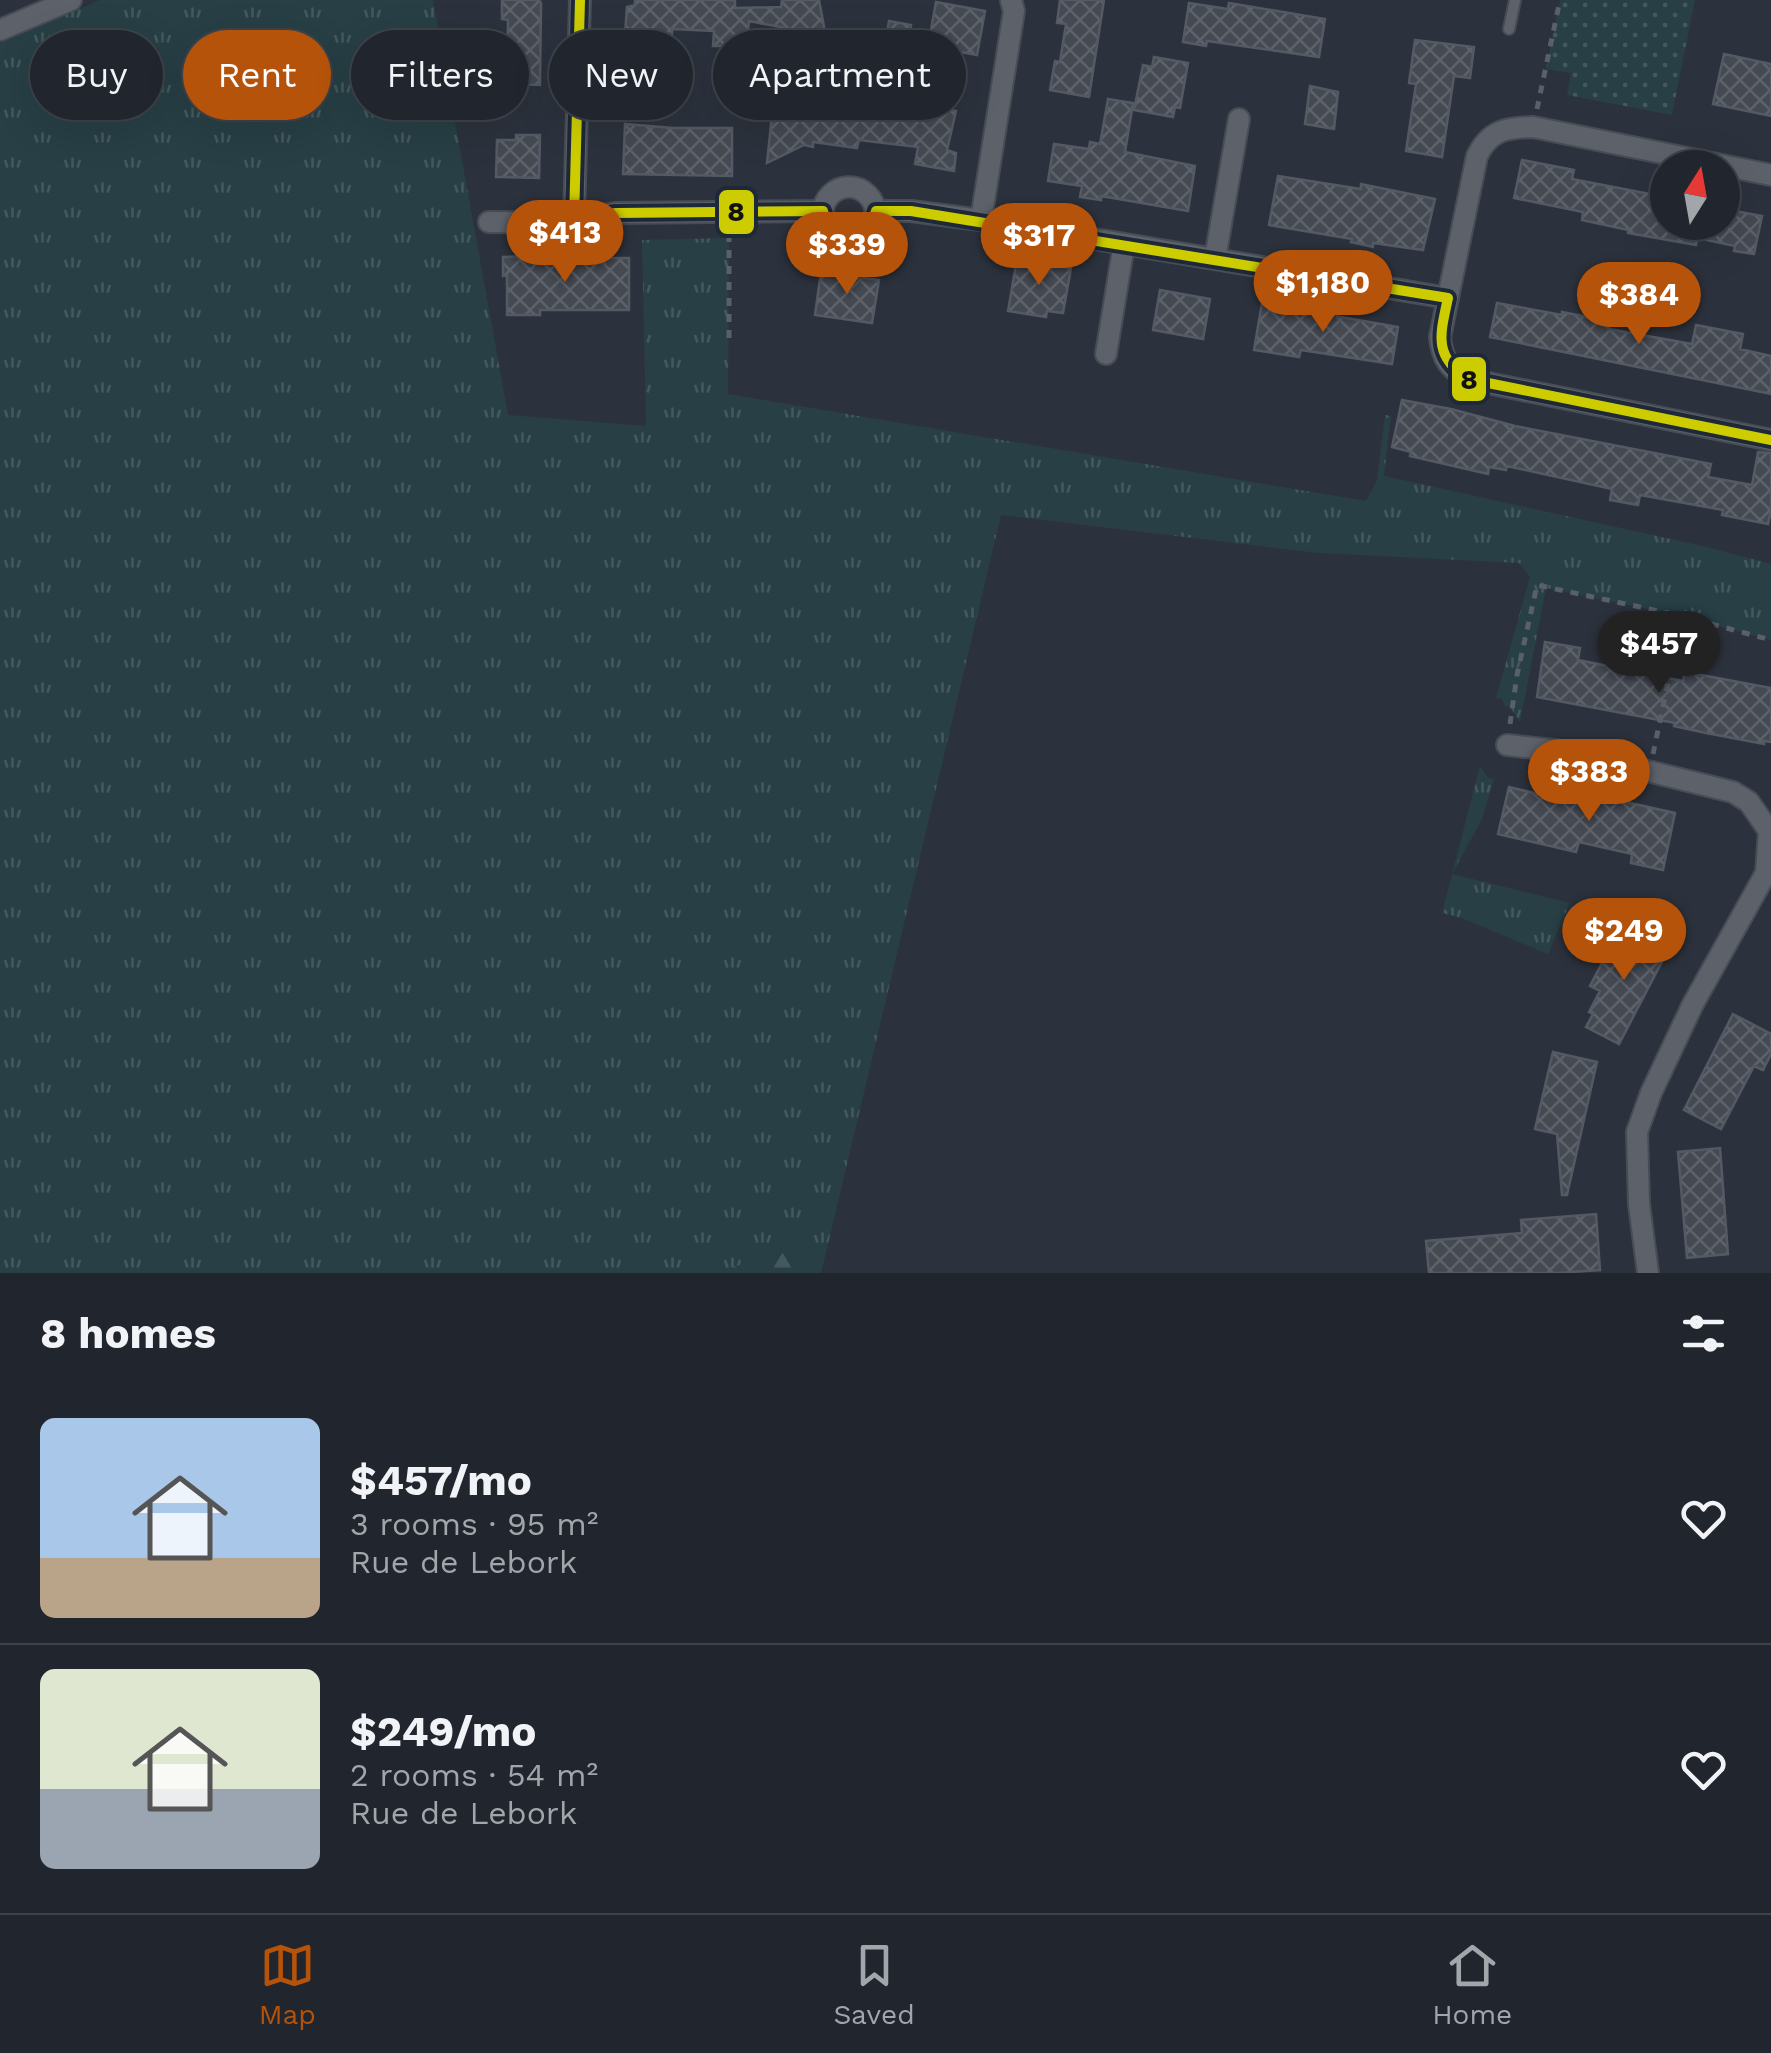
<!DOCTYPE html>
<html lang="en">
<head>
<meta charset="utf-8">
<style>
	:root { --surface:#21262e; --page:#292e36; --text:#f1f3f6; --muted:#a2a5aa; --line:#3e434a; --accent:#b45309 }
	body { margin:0; font-family:"Work Sans",sans-serif; background:var(--page); color:var(--text); height:100vh; display:flex; flex-direction:column; font-size:38px; white-space:nowrap }
	* { box-sizing:border-box; margin:0 }
	p { font-size:32px; color:var(--muted) }
	.icon { flex:none; width:55px; height:55px; fill:none; stroke:currentColor; stroke-width:2; stroke-linecap:round; stroke-linejoin:round }
	.map { position:relative; height:1273px; overflow:hidden }
	.drawer { display:flex; flex-direction:column; background:var(--surface); flex:1 }
	.drawer>* { flex:none }
	.top-card { position:absolute; left:30px; top:30px; width:1000px; height:90px; display:flex; gap:20px }
	.needle { width:65px; rotate:11deg }
	.buttons { position:absolute; left:1650px; top:150px; display:grid; gap:20px }
	.buttons a { display:grid; place-items:center; width:90px; height:90px; border-radius:50%; background:var(--surface); box-shadow:0 10px 40px #0002,0 0 0 2px var(--line); font-size:50px }
	.price { position:absolute; translate:-50% -85px; padding:0 22px; border-radius:35px; background:var(--accent); color:#fff; font-size:32px; line-height:65px; filter:drop-shadow(0 2px 5px #0008) }
	.price::after { content:''; position:absolute; left:50%; top:60px; width:30px; height:22px; margin-left:-15px; background:inherit; clip-path:polygon(0 0,100% 0,50% 100%) }
	.price.selected { background:#222; color:#fff }
	ul { padding:0; list-style:none }
	li { display:flex; align-items:center; gap:30px; height:250px; padding:0 40px }
	li+li { border-top:2px solid var(--line) }
	li span { display:grid; place-items:center; flex:none; width:280px; height:200px; border-radius:15px; color:#555 }
	li>.icon { margin-inline-start:auto }
	span .icon { width:120px; height:120px; fill:#fffc; stroke-width:1 }
	li b { font-size:42px }
	h2 { display:flex; justify-content:space-between; align-items:center; height:120px; padding:0 40px; font-size:42px }
	.pill { padding:0 35px; border-radius:45px; background:var(--surface); box-shadow:0 10px 40px #0002,0 0 0 2px var(--line); font-size:35px; line-height:90px }
	.pill.selected { background:var(--accent); color:#fff }
	.tab-bar { display:flex; justify-content:space-around; align-items:center; height:140px; border-top:2px solid var(--line); background:var(--surface); font-size:28px; color:var(--muted) }
	.tab-bar a { display:grid; justify-items:center; gap:5px }
	.tab-bar .selected { color:var(--accent) }
	.map>svg:first-child { display:block }
</style>
</head>
<body>
<div class="map">
<svg width="1771" height="1273" viewBox="0 0 1771 1273">
	<defs>
		<pattern id="grass-tufts" width="24" height="20" patternUnits="userSpaceOnUse" patternTransform="scale(2.5)"><rect width="24" height="20" fill="#273f45"/><path d="M3 7l-1-3M5 7V3M7 7l1-3M15 17l-1-3M17 17v-4M19 17l1-3" fill="none" stroke="#44595f"/></pattern>
		<pattern id="forest-firs" width="22" height="20" patternUnits="userSpaceOnUse" patternTransform="scale(2.5)"><rect width="22" height="20" fill="#273f45"/><path d="M5 1l3.5 6h-7zM16 11l3.5 6h-7z" fill="#44595f"/></pattern>
		<pattern id="park-dots" width="8" height="8" patternUnits="userSpaceOnUse" patternTransform="scale(2.5)"><rect width="8" height="8" fill="#273f45"/><path d="M2 2h.1M6 6h.1" fill="none" stroke="#44595f" stroke-width="1.8" stroke-linecap="round"/></pattern>
		<pattern id="building-cross-hatch" width="8" height="8" patternUnits="userSpaceOnUse" patternTransform="scale(2.5)"><rect width="8" height="8" fill="#444952"/><path d="M0 0l8 8M0 8l8-8" fill="none" stroke="#5d616a"/></pattern>
	</defs>
	<rect width="100%" height="100%" fill="#2c323d"/>
	<path fill="url(#grass-tufts)" d="M100 0H433L508 415 646 426 642 240 729 238 728 394 1366 501 1377 480 1385 415 1391 416 1384 476 1707 547 1771 564V640L1682 616 1546 588 1520 722 1510 707 1505 706 1502 699 1496 698 1530 577 1519 563 1319 553 1001 515 823 1265 798 1249 723 1270V1273H0V43Z
		M1480 766 1488 778 1494 779 1482 819 1452 874 1570 903 1548 954 1462 918 1442 913Z"/>
	<path fill="url(#forest-firs)" d="M798 1249 823 1265 821 1273H723L722 1270Z"/>
	<path fill="url(#park-dots)" d="M1560 0H1695L1672 115 1567 95 1571 73 1546 69Z"/>
	<path fill="url(#building-cross-hatch)" stroke="#545a64" stroke-width="2.5" d="M502 0H539L541 3 540 85 507 84 508 20 502 19Z
		M635 0H735V8L781 7 782 0H819L826 37H794L791 29 749 21 747 38 734 39 733 46H713L714 31 672 29V37H659L651 47 640 36 625 34 627 7 635 5Z
		M1060 0H1104L1089 97 1050 90 1055 61 1060 62 1066 24 1057 23Z
		M936 2 985 11 977 55 928 46Z
		M1189 3 1228 9 1229 3 1325 19 1319 57 1207 41 1206 46 1183 42Z
		M889 21 911 25 902 75 877 70 873 109 917 117 920 105 956 111 947 150 956 153 954 171 915 164 918 147 859 140 857 148 813 142V147L804 145 767 163 772 115 794 118 802 111 808 120 837 113V109L853 112 863 68 833 62 839 30 886 38Z
		M1415 40 1474 47 1470 78 1454 76 1442 157 1406 151 1416 84 1409 83Z
		M1724 54 1771 64V116L1713 104Z
		M1154 57 1188 63 1180 108 1175 107 1173 117 1134 110 1143 65 1152 67Z
		M1310 86 1338 92 1334 129 1305 124Z
		M1108 99 1133 103 1125 152 1195 166 1188 211 1101 196V200L1080 197 1082 186 1048 181 1054 144 1089 149 1090 142 1100 144Z
		M625 124 673 128H732V176L623 174Z
		M516 135H540L539 178 496 177 497 140H516Z
		M1522 160 1574 170 1572 179 1655 195 1658 182 1668 183V222H1722L1724 209 1762 216 1754 254 1734 251 1735 246 1697 238 1696 245 1628 233V230L1582 220 1583 212 1514 198Z
		M1278 176 1361 189V184L1435 199 1423 250 1373 243V247L1351 242 1352 239 1269 225Z
		M532 256V259H556V263H605L604 258H629V310H540V315H507V275L503 276V257Z
		M1017 259 1071 268 1063 313 1047 311 1046 317 1008 311Z
		M821 272 879 280 872 323 815 315Z
		M1160 290 1210 299 1203 339 1153 330Z
		M1262 303 1398 327 1392 364 1301 350 1299 357 1254 350Z
		M1497 303 1562 315V312L1610 321 1609 329 1692 344 1696 325 1743 334 1740 349 1771 356V394L1490 337Z
		M1402 400 1451 409 1515 426 1711 464 1708 477 1752 485 1758 452 1771 453V510L1768 524 1722 515 1723 510 1640 495 1638 505 1610 500 1612 489 1507 466 1506 470 1489 467 1488 474 1410 456 1411 452 1392 447Z
		M1545 642 1580 648 1578 660 1683 681 1685 672 1771 688V742L1764 741V744L1706 733 1674 726 1675 723 1537 697Z
		M1509 787 1550 797 1552 788 1607 801 1608 798 1675 813 1663 870 1631 863 1632 854 1579 842 1576 852 1498 834Z
		M1622 925 1668 950 1619 1044 1586 1027 1593 1014 1589 1012 1600 991 1590 986Z
		M1733 1014 1771 1034V1054L1763 1070 1754 1066 1721 1129 1684 1110Z
		M1553 1052 1597 1062 1567 1195H1562L1557 1134 1535 1129Z
		M1720 1148 1728 1254 1687 1258 1678 1152Z
		M1596 1214 1600 1270 1558 1273H1429L1426 1241 1522 1233 1521 1220Z"/>
	<g fill="none" stroke-linecap="round" stroke-linejoin="round">
		<defs>
			<path id="service" d="M1509 29 1515 0"/>
			<path id="minor" d="M0 30 71 0
				M1771 175 1533 127C1505 128 1490 130 1477 156L1440 337C1442 359 1449 368 1468 379L1771 440
				M823 213a26 26 0 1 1 52 0a26 26 0 1 1-52 0Z
				M876 211H911L981 220 1448 298
				M574 220 580 0
				M981 220 1014 11 1011 0
				M489 222 549 223 616 213 823 211
				M1215 259 1239 119
				M1106 354 1124 244
				M1507 745 1571 752 1733 792 1749 802 1769 831 1766 873 1693 1004 1651 1093 1637 1132 1639 1204 1648 1273"/>
		</defs>
		<use href="#service" stroke="#484d55" stroke-width="14"/>
		<use href="#minor" stroke="#484d55" stroke-width="24"/>
		<path stroke="#596068" stroke-width="5" stroke-dasharray="8 8" stroke-linecap="butt" d="M1537 109 1560 0
			M729 338V231
			M1510 724 1517 675 1537 585 1682 616 1771 640
			M1653 754 1682 616"/>
		<use href="#service" stroke="#5d616a" stroke-width="10"/>
		<use href="#minor" stroke="#5d616a" stroke-width="20"/>
		<defs>
			<path id="bus-1" d="M580 0 574 220 616 213 823 211C833 249 865 248 876 211H911L1448 298C1440 335 1433 356 1468 379L1771 440"/>
		</defs>
		<use href="#bus-1" stroke="#1d2839" stroke-width="18"/>
		<use href="#bus-1" stroke="#cc0" stroke-width="10"/>
	</g>
	<g stroke="#1d2839" stroke-width="4">
		<rect x="717" y="188" width="39" height="48" rx="10" fill="#cc0"/>
		<rect x="1450" y="355" width="38" height="48" rx="10" fill="#cc0"/>
	</g>
	<g font-size="28" text-anchor="middle" font-weight="bold" fill="#111">
		<text x="736" y="221">8</text>
		<text x="1469" y="389">8</text>
	</g>
</svg>
<div class="buttons">
<a><svg class="needle" viewBox="-14 -14 28 28"><path d="M0-13l5 13h-10z" fill="#e53935"/><path d="M0 13l5-13h-10z" fill="#a2a5aa"/></svg></a>
</div>
<b class="price" style="left:565px;top:285px">$413</b>
<b class="price" style="left:1039px;top:288px">$317</b>
<b class="price" style="left:847px;top:297px">$339</b>
<b class="price" style="left:1323px;top:335px">$1,180</b>
<b class="price" style="left:1639px;top:347px">$384</b>
<b class="price selected" style="left:1659px;top:696px">$457</b>
<b class="price" style="left:1589px;top:824px">$383</b>
<b class="price" style="left:1624px;top:983px">$249</b>
<div class="top-card">
<a class="pill">Buy</a>
<a class="pill selected">Rent</a>
<a class="pill">Filters</a>
<a class="pill">New</a>
<a class="pill">Apartment</a>
</div>
</div>
<section class="drawer">
<h2>8 homes<svg class="icon" aria-label="filters" viewBox="0 0 24 24"><path d="M4 7h16M4 17h16"/><circle cx="9" cy="7" r="2"/><circle cx="15" cy="17" r="2"/></svg></h2>
<ul>
<li><span style="background:linear-gradient(#a9c7e8 70%,#b9a48a 0)"><svg class="icon" aria-label="home" viewBox="0 0 24 24"><path d="M3 11l9-7 9 7M6 9v11h12V9"/></svg></span><div><b>$457/mo</b><p>3 rooms · 95 m²</p><p>Rue de Lebork</p></div><svg class="icon" aria-label="heart" viewBox="0 0 24 24"><path d="M12 20l-8-8c-3-5 5-10 8-4 3-6 11-1 8 4z"/></svg></li>
<li><span style="background:linear-gradient(#dfe7d0 60%,#9aa5b1 0)"><svg class="icon" aria-label="home" viewBox="0 0 24 24"><path d="M3 11l9-7 9 7M6 9v11h12V9"/></svg></span><div><b>$249/mo</b><p>2 rooms · 54 m²</p><p>Rue de Lebork</p></div><svg class="icon" aria-label="heart" viewBox="0 0 24 24"><path d="M12 20l-8-8c-3-5 5-10 8-4 3-6 11-1 8 4z"/></svg></li>
</ul>
</section>
<nav class="tab-bar">
<a class="selected"><svg class="icon" aria-label="map" viewBox="0 0 24 24"><path d="M3 6l6-2 6 2 6-2v14l-6 2-6-2-6 2zM9 4v14M15 6v14"/></svg>Map</a>
<a><svg class="icon" aria-label="saved" viewBox="0 0 24 24"><path d="M7 4h10v16l-5-4-5 4z"/></svg>Saved</a>
<a><svg class="icon" aria-label="home" viewBox="0 0 24 24"><path d="M3 11l9-7 9 7M6 9v11h12V9"/></svg>Home</a>
</nav>
</body>
</html>
